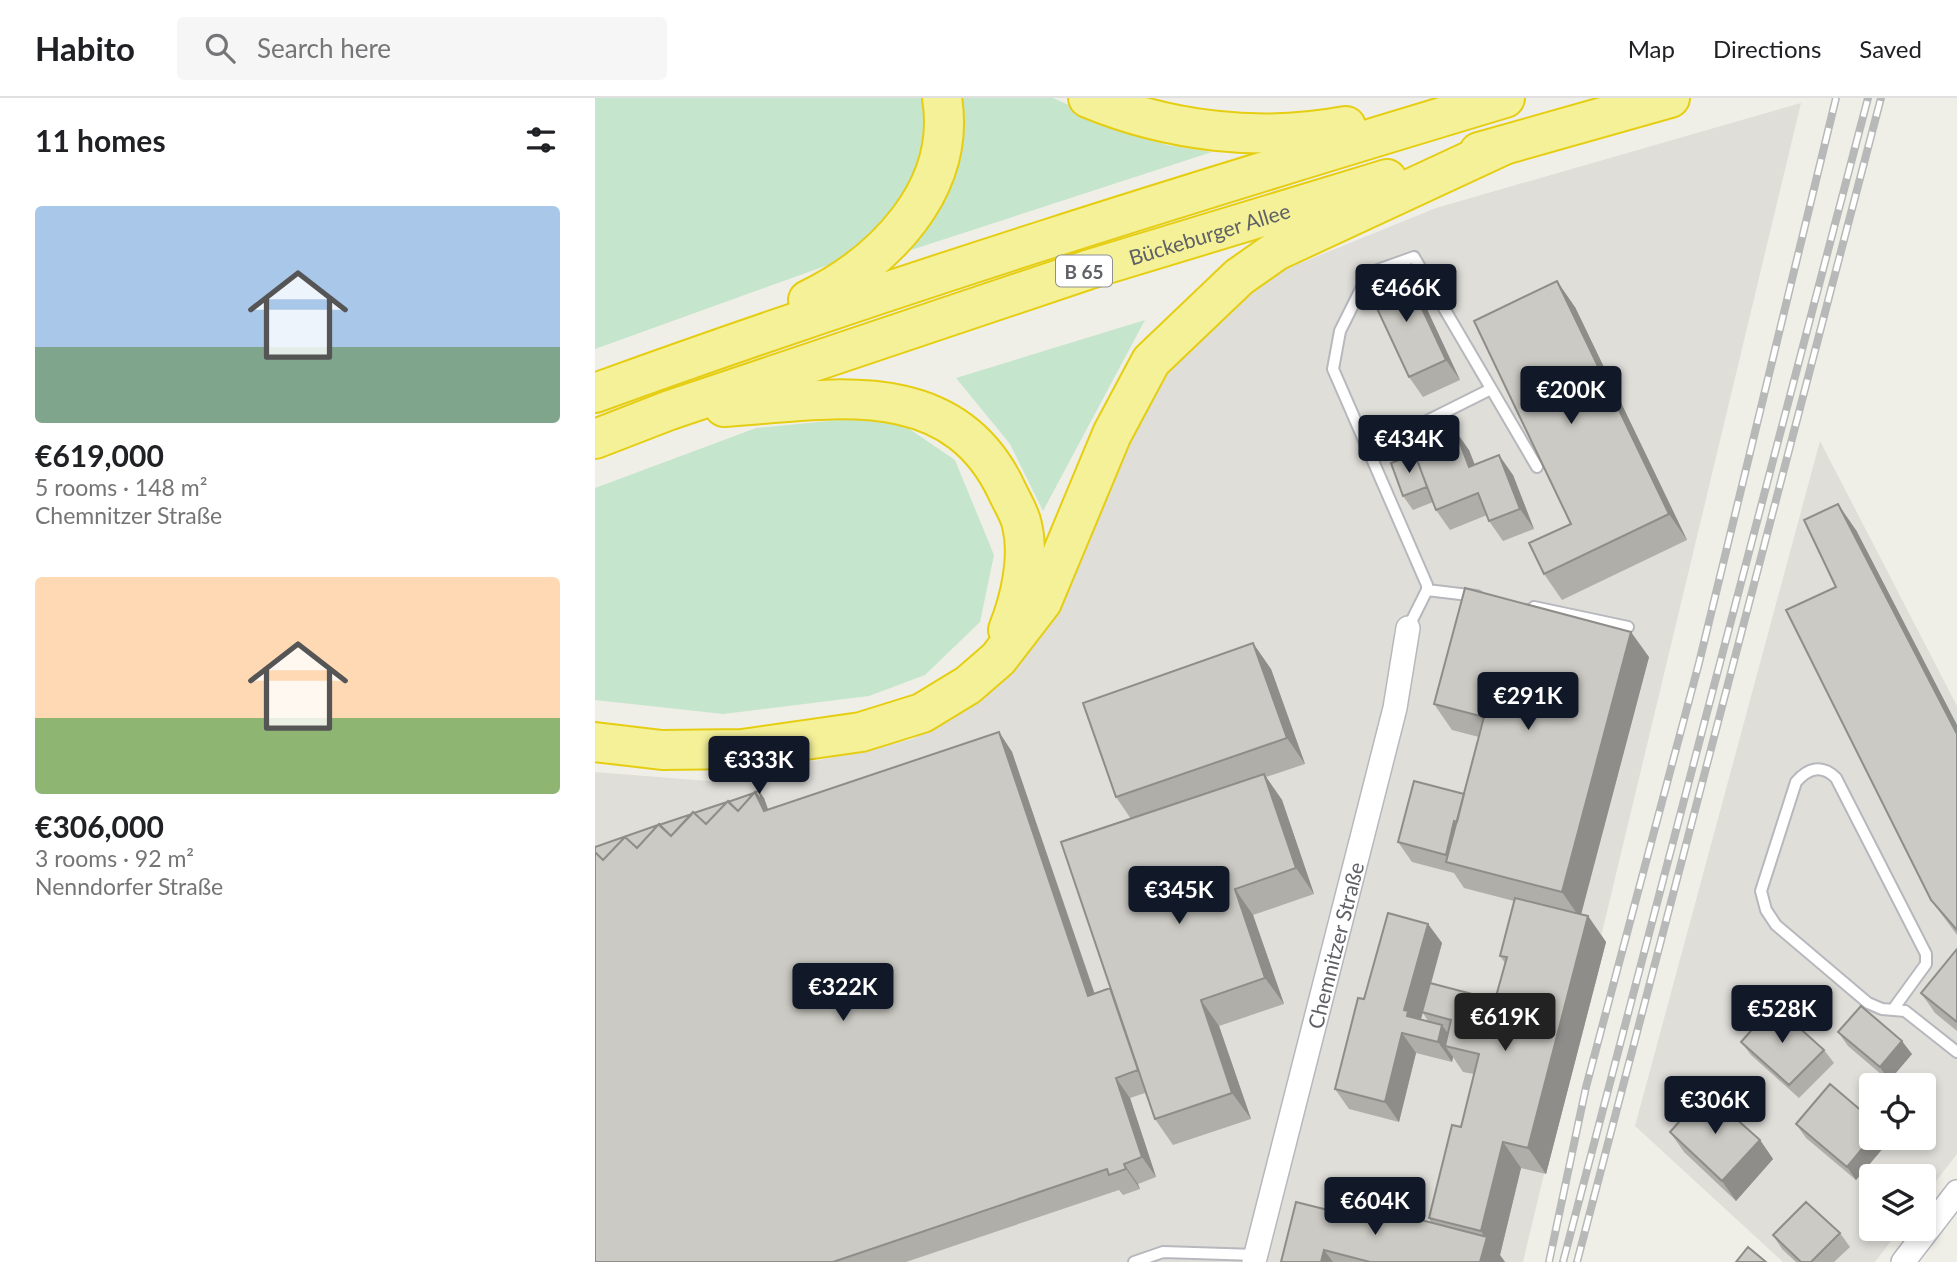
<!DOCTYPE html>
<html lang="en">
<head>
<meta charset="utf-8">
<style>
	:root { --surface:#fff; --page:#f6f6f6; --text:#202124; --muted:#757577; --line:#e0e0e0; --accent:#111827 }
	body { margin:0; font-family:Lato,sans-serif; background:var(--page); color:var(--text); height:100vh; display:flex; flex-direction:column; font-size:26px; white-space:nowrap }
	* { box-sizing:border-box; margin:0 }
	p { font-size:23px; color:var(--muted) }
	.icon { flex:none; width:38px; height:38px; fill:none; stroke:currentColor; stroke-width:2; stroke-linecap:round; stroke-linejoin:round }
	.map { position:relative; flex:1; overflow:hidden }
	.panel { display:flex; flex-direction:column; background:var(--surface); width:595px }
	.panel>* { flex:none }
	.buttons { position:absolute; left:1264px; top:975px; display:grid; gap:14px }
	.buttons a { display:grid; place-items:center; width:77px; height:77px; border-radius:7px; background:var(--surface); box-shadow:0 4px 10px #0003; font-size:35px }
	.price { position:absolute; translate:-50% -60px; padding:0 16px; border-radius:7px; background:var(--accent); color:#fff; font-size:23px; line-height:46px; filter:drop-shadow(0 2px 4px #0008) }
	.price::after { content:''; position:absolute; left:50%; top:42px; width:21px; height:16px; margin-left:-10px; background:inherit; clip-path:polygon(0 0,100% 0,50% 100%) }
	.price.current { background:#222; color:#fff }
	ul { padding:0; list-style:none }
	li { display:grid; align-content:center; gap:14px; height:371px; padding:0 35px }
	li span { display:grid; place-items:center; height:217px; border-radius:7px; color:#555 }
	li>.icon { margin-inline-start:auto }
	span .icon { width:126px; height:126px; fill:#fffc; stroke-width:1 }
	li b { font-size:30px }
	h2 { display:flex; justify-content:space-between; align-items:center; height:84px; padding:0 35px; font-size:30px }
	header { display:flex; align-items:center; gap:42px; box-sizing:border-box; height:98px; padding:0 35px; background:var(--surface); border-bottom:2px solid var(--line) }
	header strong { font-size:33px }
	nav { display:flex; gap:38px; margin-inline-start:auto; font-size:24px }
	.search { width:490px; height:63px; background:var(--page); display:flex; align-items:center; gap:18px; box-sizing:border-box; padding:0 24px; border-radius:7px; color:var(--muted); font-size:26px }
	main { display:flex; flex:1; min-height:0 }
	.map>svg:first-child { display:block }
</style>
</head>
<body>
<header>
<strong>Habito</strong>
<div class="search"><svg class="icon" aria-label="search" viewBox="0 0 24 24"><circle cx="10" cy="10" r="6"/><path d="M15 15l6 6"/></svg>Search here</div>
<nav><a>Map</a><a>Directions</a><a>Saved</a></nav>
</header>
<main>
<section class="panel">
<h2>11 homes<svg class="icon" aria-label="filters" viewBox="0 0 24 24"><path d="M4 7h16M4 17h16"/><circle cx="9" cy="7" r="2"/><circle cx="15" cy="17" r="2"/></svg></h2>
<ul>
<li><span style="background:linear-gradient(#a9c7e8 65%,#7fa58c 0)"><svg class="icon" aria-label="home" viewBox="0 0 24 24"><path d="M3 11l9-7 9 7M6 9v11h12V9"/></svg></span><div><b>€619,000</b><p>5 rooms · 148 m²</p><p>Chemnitzer Straße</p></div></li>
<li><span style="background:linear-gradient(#ffd9b3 65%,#8fb573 0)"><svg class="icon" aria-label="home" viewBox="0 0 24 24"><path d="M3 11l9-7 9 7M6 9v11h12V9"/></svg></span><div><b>€306,000</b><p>3 rooms · 92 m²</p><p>Nenndorfer Straße</p></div></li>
</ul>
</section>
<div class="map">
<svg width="1362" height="1164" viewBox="0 0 1362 1164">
	<rect width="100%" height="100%" fill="#f0efe7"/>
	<path fill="#dfded9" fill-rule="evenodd" d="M1206 5 928 1164H0V674L126 684 318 641 406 586 447 530 568 278 598 242 676 177 841 110Z
		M1225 343 1362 608V1056L1328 1100V1078H1276V1130L1305 1131 1280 1164H1188L1040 1028ZM1276 987H1328V1040H1276Z"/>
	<path fill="#c6e5cd" d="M0 0H347L297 144 0 251Z
		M362 0H458L539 36 572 47 617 54 313 153 334 125Z
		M550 222 448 413 415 346 361 280Z
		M294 317 360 362 399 457 385 524 330 577 274 598 128 616 0 602V390L161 330Z"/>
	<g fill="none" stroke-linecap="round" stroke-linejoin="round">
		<defs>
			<path id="lane" d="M774 352 896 291
				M832 492 882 498
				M939 509 1033 529
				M813 530 832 492V487L738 271 745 233 774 175 819 159 942 369
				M1299 910 1331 866V856L1241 680C1227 666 1213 670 1201 684L1166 793 1171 812 1181 827 1273 905 1287 911 1310 913 1362 954
				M539 1164 568 1154 661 1157"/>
			<g id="street">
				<path id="s1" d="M659 1164 800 610 813 530"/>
				<path d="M1308 1164 1362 1094"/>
			</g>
			<g id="highway">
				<path d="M493 0C575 34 665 44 751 28"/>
				<path d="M884 54 1075 0"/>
				<path d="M213 202C289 165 362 91 347 0"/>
				<path d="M0 295C300 186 604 92 910 0"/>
				<path d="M129 309C234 302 357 275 412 393 417 404 425 416 427 427 435 460 425 502 413 532"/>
				<path id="s2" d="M0 341 75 312 492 172 792 81"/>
				<path d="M0 644 67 652 147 651 266 634 327 615 373 587 403 561 447 504 517 336 556 263 644 179 681 153 907 48"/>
			</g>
		</defs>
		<use href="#lane" stroke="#b7b8bd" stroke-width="14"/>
		<use href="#street" stroke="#b7b8bd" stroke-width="26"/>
		<use href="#highway" stroke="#e5ce12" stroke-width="42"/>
		<use href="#lane" stroke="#fff" stroke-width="10"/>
		<use href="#street" stroke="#fff" stroke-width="23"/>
		<use href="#highway" stroke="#f5f199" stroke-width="38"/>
		<defs>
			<path id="rail" d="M954 1164 991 989 1104 565 1241 0
				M968 1164 1273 0
				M982 1164 1286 0"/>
		</defs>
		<use href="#rail" stroke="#b7b8b8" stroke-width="8"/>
		<use href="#rail" stroke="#fff" stroke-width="5" stroke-dasharray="16" stroke-linecap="butt"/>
	</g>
	<path fill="#afaea9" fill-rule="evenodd" d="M823 192 865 282 828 299 814 279Z
		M980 209 1092 442 967 502 949 476 976 426Z
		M874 352 880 367 918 377 939 431 908 443 894 423 892 417 855 432 841 412 838 404 818 412 808 398Z
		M1261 432 1362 627V837L1336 802 1241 489Z
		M1054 559 986 817 993 818 1011 844 951 1076 926 1070 905 1157 910 1164H686L737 1113 836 1124 834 1120 866 1029 879 976 868 974 858 959 857 964 821 955 804 1024 754 1011 740 991 769 901 833 826 847 845 836 886 900 902 910 865 905 858 919 803 869 790 859 775 817 764 803 744 869 696 884 639 857 632 839 606ZM828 915 833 923 826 921Z
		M676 571 710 666 671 679 687 702 719 796 658 817 689 906 624 928 656 1021 578 1047 560 1021 550 995 535 1000 561 1079 543 1086 545 1091 528 1097 524 1092 311 1164H0L64 727 169 700 173 712 404 634 417 654 500 896 515 890 536 721 521 699Z
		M1362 851V933L1340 915 1326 895Z
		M1243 934 1317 956 1294 983 1253 948Z
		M1146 944 1229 952 1239 965 1204 1000 1156 957Z
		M1201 1026 1295 1042 1261 1082 1211 1040Z
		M1075 1034 1165 1042 1178 1061 1141 1103 1089 1054Z
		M1245 1135 1255 1149 1239 1164H1201L1187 1151 1178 1137Z"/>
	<path fill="#8e8d89" d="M809 172 823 192 865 282 851 262Z
		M962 183 980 209 1092 442 1074 416Z
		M860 332 874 352 888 389 874 369Z
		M904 357 918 377 939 431 925 411Z
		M1243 406 1261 432 1362 627V636Z
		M1036 534 1054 559 985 820 967 794Z
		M658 545 676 571 710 666 692 640Z
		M404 634 417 654 507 918 493 898Z
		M669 676 687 702 719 796 701 770Z
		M164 693 169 700 174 714 156 733 160 694Z
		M859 723 873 743 857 765 851 757Z
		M640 791 658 817 689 906 670 880Z
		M993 818 1011 844 951 1076 933 1050Z
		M833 826 847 845 824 928 812 918 809 912Z
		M606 902 624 928 656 1021 637 995Z
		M847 927 861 947 850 948 858 959 857 964 843 944Z
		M807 935 821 955 804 1024 790 1004Z
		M1307 943 1317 956 1294 983 1285 969Z
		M521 980 535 1000 561 1079 547 1059Z
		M1276 1040H1293L1295 1042 1261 1082 1252 1069Z
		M1165 1042 1178 1061 1141 1103 1127 1083Z
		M908 1044 926 1070 905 1157 910 1164H885L891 1141 886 1133Z
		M529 1066 543 1086 545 1091 531 1071Z
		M729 1152 738 1164H726Z"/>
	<path fill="#cbcac4" stroke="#8e8d89" stroke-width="2" d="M809 172 851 262 814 279 772 189Z
		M962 183 1074 416 949 476 934 445 976 426 879 223Z
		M860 332 874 369 904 357 925 411 894 423 883 395 841 412 817 349Z
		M820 356 832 389 808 398 796 365Z
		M1243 406 1362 636V832L1336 802 1191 512 1241 489 1209 422Z
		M870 490 1036 534 967 794 851 764 889 619 839 606Z
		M658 545 692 640 521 699 488 605Z
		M404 634 493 898 515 890 543 972 521 980 547 1059 529 1066 531 1071 514 1077 512 1071 238 1164H0V754L8 762 30 739 42 750 64 726 76 738 98 714 111 726 133 703 143 713 160 694 169 713Z
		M669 676 701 770 640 791 670 880 606 902 637 995 560 1021 466 744Z
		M819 683 869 696 862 724 859 723 851 757 803 744Z
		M164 693 169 707 160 694Z
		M159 695 143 713 133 704Z
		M132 704 111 726 99 715Z
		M97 716 76 738 64 727Z
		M63 727 42 750 30 739 8 762 0 754V749Z
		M920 800 993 818 933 1050 908 1044 886 1133 834 1120 857 1027 866 1029 884 956 850 948 856 922 827 914 835 885 900 902 912 859 905 858Z
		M793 815 833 826 809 912 813 913 812 918 847 927 843 944 807 935 790 1004 740 991 763 900 769 901Z
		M1362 851V924L1326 895Z
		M1179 907 1229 952 1194 987 1146 944Z
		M1266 908 1307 943 1285 969 1243 934Z
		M1235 986 1276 1021V1040L1252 1069 1201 1026Z
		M1111 994 1165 1042 1127 1083 1075 1034Z
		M741 1100 892 1139 885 1164H775L729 1152 726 1164H686L701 1104 737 1113Z
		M1211 1104 1245 1135 1216 1164H1206L1178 1137Z
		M1153 1149 1171 1164H1141Z"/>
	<g text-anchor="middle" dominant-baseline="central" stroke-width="7" stroke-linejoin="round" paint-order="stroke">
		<rect fill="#fff" stroke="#8f9094" stroke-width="2" x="461" y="157.5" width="56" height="31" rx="5"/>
		<g font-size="19" font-weight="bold" fill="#5f6166">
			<text x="489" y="173">B 65</text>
		</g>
		<g font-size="21" fill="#5f6166" stroke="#fff">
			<text stroke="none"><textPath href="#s2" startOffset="648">Bückeburger Allee</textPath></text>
			<text stroke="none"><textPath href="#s1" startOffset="327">Chemnitzer Straße</textPath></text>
		</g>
	</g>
</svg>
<div class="buttons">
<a><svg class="icon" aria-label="locate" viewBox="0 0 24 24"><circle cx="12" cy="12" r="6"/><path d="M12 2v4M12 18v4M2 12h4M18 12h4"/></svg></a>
<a><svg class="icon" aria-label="layers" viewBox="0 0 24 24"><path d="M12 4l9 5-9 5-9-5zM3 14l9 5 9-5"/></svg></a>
</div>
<b class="price" style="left:811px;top:226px">€466K</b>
<b class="price" style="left:976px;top:328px">€200K</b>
<b class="price" style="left:814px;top:377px">€434K</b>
<b class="price" style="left:933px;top:634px">€291K</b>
<b class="price" style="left:164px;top:698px">€333K</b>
<b class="price" style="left:584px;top:828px">€345K</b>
<b class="price" style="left:248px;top:925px">€322K</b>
<b class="price" style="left:1187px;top:947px">€528K</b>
<b class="price current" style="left:910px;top:955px">€619K</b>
<b class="price" style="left:1120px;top:1038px">€306K</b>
<b class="price" style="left:780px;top:1139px">€604K</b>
</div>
</main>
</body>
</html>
